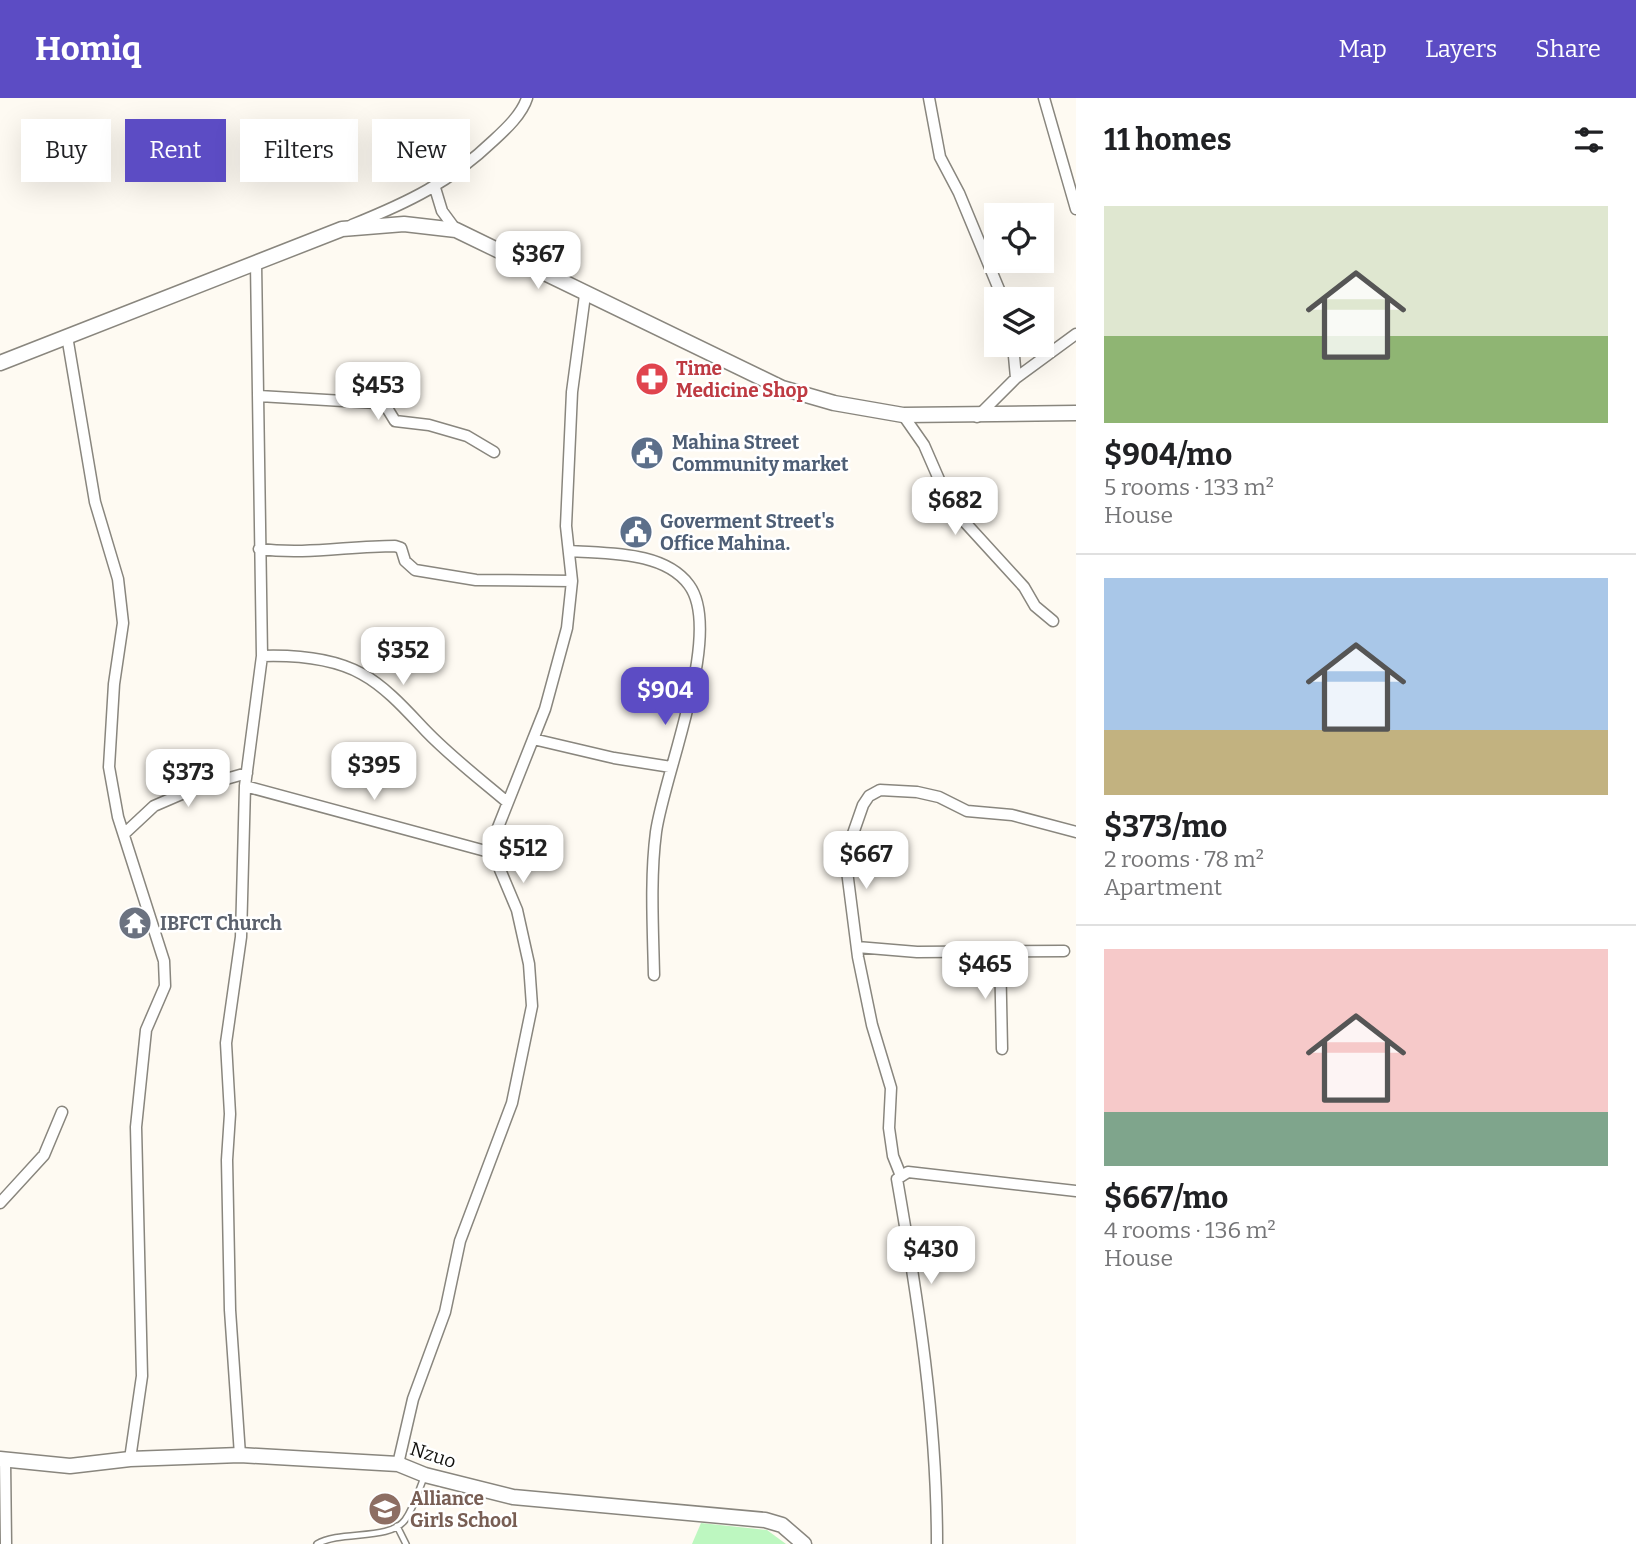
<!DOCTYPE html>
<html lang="en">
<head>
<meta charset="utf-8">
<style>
	:root { --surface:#fff; --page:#f6f6f6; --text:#202124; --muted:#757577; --line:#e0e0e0; --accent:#5c4cc4 }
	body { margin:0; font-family:Bitter,serif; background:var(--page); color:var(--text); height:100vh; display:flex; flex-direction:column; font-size:26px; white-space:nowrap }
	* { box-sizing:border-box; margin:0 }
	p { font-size:23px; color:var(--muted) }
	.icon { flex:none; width:38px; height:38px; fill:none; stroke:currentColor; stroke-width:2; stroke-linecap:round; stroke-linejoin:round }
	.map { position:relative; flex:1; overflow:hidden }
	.drawer { display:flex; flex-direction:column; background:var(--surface); width:560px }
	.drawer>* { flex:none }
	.hud { position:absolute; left:21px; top:21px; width:665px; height:63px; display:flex; gap:14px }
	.buttons { position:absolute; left:984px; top:105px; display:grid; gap:14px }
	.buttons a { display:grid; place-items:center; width:70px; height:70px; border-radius:0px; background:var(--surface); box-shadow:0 7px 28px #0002; font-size:35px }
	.price { position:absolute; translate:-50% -60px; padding:0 16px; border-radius:14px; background:#fff; color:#222; font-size:23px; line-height:46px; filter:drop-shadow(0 2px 4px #0008) }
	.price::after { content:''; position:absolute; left:50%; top:42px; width:21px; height:16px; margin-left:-10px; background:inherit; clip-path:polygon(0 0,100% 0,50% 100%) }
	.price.current { background:var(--accent); color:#fff }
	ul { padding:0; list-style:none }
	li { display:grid; align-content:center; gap:14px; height:371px; padding:0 28px }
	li+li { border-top:2px solid var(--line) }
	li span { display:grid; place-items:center; height:217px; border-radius:0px; color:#555 }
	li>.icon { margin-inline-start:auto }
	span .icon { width:126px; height:126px; fill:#fffc; stroke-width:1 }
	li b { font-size:30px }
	h2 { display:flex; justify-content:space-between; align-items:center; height:84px; padding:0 28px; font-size:30px }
	.tag { padding:0 24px; border-radius:0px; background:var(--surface); box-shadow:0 7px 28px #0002; font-size:24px; line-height:63px }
	.tag.current { background:var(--accent); color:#fff }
	header { display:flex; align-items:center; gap:42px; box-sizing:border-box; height:98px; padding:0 35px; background:var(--accent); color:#fff }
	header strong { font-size:33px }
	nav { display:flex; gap:38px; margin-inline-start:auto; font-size:24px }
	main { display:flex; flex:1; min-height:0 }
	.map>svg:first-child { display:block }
</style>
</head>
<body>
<header>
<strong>Homiq</strong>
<nav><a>Map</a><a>Layers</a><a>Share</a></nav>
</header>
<main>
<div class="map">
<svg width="1076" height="1446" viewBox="0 0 1076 1446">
	<rect width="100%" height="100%" fill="#fefaf2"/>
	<path fill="#bdf7c0" d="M701 1425 767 1432 786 1446H692Z"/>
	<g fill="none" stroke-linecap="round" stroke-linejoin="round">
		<defs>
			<path id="service" d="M397 1428 406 1446
				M317 1446C341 1432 389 1443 405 1422 414 1410 419 1391 425 1377"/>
			<path id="minor" d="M929 0 940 59 959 95 1003 201
				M1044 0 1076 111
				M435 90 442 113 456 132
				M352 127C409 104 449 85 494 42 506 31 522 16 527 0
				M67 238 95 404 118 481 123 525 114 586 109 669 118 719 164 863 165 888 146 932 136 1029 142 1278 130 1361
				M1013 247 1016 280
				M259 298 377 305 387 310 395 323 429 327 467 338 494 354
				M903 317 924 347 951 409 1024 489 1035 508 1053 523
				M977 319 1016 280 1076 236
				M259 451C307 457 348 448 395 448L401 450 405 463 415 472 476 482 572 483
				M570 453C608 456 664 453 689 487 724 534 664 676 656 734 650 780 653 830 654 877
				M262 558C294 557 333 560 362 576 386 589 407 613 426 633 451 659 480 681 507 704
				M533 641 614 660 671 669
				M245 688 493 755
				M124 736 154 708 198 689 247 675
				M857 849 917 854 1064 853
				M1000 853 1002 951
				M901 1078 893 1058 889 1030 891 990 872 927 858 859 847 773 848 750 863 707 869 698 880 692 917 694 939 699 967 713 1012 717 1076 734
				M0 1105 44 1057 62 1014
				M240 1357 230 1212 227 1062 230 1016 226 945 241 839 245 688 262 558 256 165
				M5 1362 6 1446
				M398 1366 413 1301 445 1214 460 1143 512 1005 532 908 529 866 517 812 493 755V742L545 611 567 530 572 483 566 428 572 294 585 197
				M937 1446C937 1322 918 1202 897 1081L908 1074 1076 1093"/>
			<path id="tertiary" d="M0 265 342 131 404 126 456 132 782 290 834 305 903 317 1076 315
				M0 1361 70 1368 130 1361 240 1357 398 1366 425 1377 513 1399 765 1422 782 1427 804 1446"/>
		</defs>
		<use href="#service" stroke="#89867e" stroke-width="8"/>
		<use href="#minor" stroke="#89867e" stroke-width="13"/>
		<use href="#tertiary" stroke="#89867e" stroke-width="17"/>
		<use href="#service" stroke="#fff" stroke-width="5"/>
		<use href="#minor" stroke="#fff" stroke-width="10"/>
		<use href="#tertiary" stroke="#fff" stroke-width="14"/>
	</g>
	<defs>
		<symbol id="pharmacy-disc" viewBox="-11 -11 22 22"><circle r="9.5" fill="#e0444e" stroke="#fff"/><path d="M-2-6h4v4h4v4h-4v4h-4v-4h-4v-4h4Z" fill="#fff"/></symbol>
		<symbol id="civic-disc" viewBox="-11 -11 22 22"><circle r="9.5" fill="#5c6f8a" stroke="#fff"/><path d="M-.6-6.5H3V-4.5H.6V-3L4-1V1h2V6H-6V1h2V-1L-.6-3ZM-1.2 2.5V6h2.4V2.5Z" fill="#fff"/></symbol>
		<symbol id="temple-disc" viewBox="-11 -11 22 22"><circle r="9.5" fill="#6b7280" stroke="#fff"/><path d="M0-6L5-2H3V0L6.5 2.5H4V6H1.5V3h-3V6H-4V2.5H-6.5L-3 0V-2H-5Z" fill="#fff"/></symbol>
		<symbol id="school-disc" viewBox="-11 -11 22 22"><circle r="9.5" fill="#8d6e63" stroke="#fff"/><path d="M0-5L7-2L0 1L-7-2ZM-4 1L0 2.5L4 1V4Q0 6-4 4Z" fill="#fff"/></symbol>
	</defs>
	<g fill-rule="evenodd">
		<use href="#pharmacy-disc" x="633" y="262" width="38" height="38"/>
		<use href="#civic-disc" x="628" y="336" width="38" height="38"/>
		<use href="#civic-disc" x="617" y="415" width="38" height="38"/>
		<use href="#temple-disc" x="116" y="806" width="38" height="38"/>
		<use href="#school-disc" x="366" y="1392" width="38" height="38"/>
	</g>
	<g text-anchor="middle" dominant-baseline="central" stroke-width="5" stroke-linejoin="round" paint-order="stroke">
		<g font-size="19" font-weight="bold" fill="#be3a42" stroke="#fff" text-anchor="start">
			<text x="676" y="270">Time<tspan x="676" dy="22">Medicine Shop</tspan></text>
		</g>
		<g font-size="19" font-weight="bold" fill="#4e5e75" stroke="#fff" text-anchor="start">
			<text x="672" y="344">Mahina Street<tspan x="672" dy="22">Community market</tspan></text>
			<text x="660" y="423">Goverment Street's<tspan x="660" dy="22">Office Mahina.</tspan></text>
		</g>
		<g font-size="19" font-weight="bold" fill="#5b616d" stroke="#fff" text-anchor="start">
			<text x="160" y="825">IBFCT Church</text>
		</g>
		<g font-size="19" fill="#11100d" stroke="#fff">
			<text transform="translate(433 1357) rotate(18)">Nzuo</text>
		</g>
		<g font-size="19" font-weight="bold" fill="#785e54" stroke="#fff" text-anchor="start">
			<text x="410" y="1400">Alliance<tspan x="410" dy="22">Girls School</tspan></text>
		</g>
	</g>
</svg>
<div class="buttons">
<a><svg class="icon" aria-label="locate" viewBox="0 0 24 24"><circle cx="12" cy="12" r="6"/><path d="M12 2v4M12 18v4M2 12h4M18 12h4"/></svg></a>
<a><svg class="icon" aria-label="layers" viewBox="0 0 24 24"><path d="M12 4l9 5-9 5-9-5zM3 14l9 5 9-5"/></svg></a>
</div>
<b class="price" style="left:538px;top:193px">$367</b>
<b class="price" style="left:378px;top:324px">$453</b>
<b class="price" style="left:955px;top:439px">$682</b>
<b class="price" style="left:403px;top:589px">$352</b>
<b class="price current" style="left:665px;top:629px">$904</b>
<b class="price" style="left:374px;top:704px">$395</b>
<b class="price" style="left:188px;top:711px">$373</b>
<b class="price" style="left:523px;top:787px">$512</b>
<b class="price" style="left:866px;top:793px">$667</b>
<b class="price" style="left:985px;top:903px">$465</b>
<b class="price" style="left:931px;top:1188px">$430</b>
<div class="hud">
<a class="tag">Buy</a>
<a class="tag current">Rent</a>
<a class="tag">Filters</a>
<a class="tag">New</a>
</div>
</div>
<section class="drawer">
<h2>11 homes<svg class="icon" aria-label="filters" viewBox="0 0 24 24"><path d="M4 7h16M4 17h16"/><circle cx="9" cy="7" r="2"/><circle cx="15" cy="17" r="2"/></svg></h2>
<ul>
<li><span style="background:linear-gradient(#dfe7d0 60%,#8fb573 0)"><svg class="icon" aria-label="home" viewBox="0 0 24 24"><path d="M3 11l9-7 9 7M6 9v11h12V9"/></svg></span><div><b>$904/mo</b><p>5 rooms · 133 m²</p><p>House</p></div></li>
<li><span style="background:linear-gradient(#a9c7e8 70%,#c2b280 0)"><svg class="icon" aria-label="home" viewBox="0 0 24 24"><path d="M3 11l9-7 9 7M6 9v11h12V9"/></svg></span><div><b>$373/mo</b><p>2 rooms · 78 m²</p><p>Apartment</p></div></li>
<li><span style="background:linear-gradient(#f6c9c9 75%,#7fa58c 0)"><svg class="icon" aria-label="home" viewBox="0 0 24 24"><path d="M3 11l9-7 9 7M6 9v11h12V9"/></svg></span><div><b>$667/mo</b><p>4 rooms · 136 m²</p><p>House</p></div></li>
</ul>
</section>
</main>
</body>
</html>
